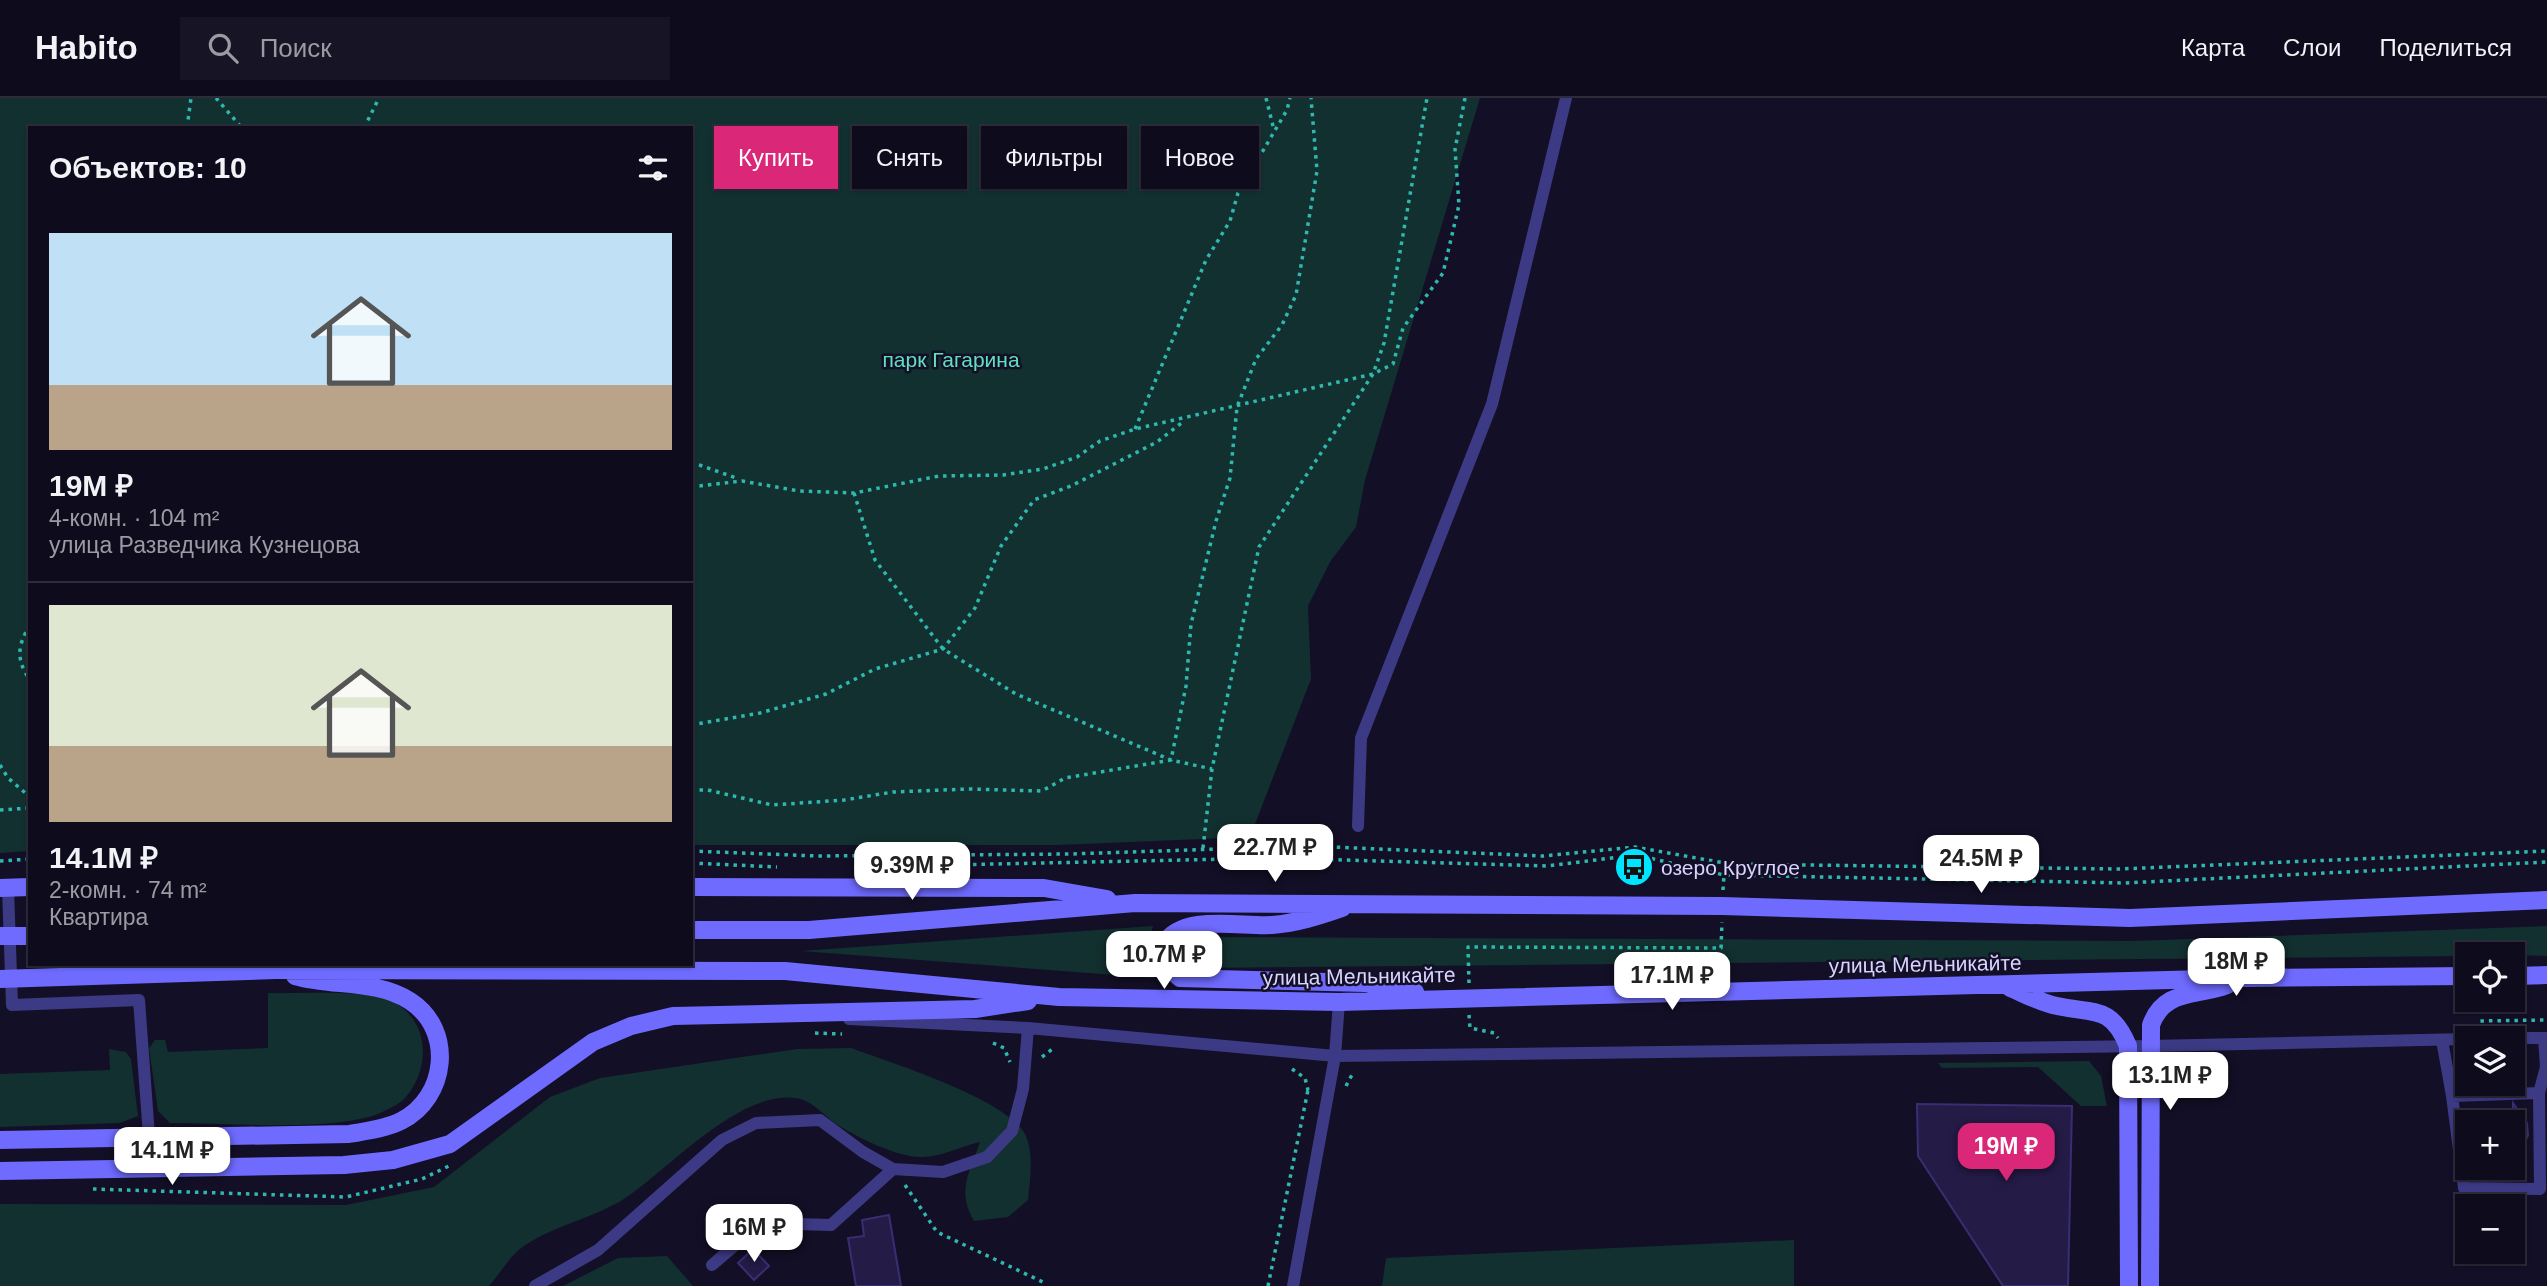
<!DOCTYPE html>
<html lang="ru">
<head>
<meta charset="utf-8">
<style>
	:root { --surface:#0e0b1c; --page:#171425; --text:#f1f3f6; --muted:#9b9ba3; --line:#2e2b3b; --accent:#db2777 }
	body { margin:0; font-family:Helvetica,sans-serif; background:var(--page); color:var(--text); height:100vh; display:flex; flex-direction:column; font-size:26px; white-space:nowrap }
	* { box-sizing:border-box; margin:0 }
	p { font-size:23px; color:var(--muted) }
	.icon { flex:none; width:38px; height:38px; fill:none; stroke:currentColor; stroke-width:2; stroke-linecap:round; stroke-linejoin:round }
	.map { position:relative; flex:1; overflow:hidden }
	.details { position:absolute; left:28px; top:28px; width:665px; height:840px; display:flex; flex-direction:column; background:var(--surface); border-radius:0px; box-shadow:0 2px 5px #0004,0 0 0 2px var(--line) }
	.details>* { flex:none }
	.hud { position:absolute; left:714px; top:28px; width:665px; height:63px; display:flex; gap:14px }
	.tools { position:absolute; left:2455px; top:844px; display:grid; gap:14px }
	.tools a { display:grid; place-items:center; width:70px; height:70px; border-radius:0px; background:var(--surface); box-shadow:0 2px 5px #0004,0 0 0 2px var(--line); font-size:35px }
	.price { position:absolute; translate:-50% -60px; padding:0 16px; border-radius:14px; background:#fff; color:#222; font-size:23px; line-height:46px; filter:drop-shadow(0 2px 4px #0008) }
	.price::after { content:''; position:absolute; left:50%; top:42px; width:21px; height:16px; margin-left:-10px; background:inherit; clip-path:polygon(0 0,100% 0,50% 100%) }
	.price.current { background:var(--accent); color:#fff }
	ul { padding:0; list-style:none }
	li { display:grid; align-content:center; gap:14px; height:371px; padding:0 21px }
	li+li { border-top:2px solid var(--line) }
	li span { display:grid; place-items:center; height:217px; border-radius:0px; color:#555 }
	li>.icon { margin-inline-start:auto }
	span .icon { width:126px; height:126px; fill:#fffc; stroke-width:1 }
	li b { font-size:30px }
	h2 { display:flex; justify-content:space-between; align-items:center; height:84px; padding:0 21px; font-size:30px }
	.pill { padding:0 24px; border-radius:0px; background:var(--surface); box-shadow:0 2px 5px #0004,0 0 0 2px var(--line); font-size:24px; line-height:63px }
	.pill.current { background:var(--accent); color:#fff }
	header { display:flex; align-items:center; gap:42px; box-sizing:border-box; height:98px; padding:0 35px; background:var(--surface); border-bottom:2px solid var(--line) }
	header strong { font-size:33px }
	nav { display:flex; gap:38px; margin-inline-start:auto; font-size:24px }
	.search { width:490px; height:63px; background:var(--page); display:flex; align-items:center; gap:18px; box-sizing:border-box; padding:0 24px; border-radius:0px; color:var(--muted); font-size:26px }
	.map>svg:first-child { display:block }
</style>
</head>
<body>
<header>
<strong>Habito</strong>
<div class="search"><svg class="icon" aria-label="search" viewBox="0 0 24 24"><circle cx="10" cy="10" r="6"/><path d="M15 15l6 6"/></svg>Поиск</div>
<nav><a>Карта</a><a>Слои</a><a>Поделиться</a></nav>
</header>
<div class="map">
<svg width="2547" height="1188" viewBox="0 0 2547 1188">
	<rect width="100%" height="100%" fill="#130f26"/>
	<path fill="#12302f" d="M0 0H1480L1365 382 1356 429 1330 464 1308 508 1311 581 1250 739 1058 747H691V30H30V753L0 755Z
		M1153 828 1146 855 1154 880 801 853Z
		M2547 828V858L2468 856 2467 858 1195 870C1183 867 1179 862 1178 851L1190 839 2133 843Z
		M268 895C298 896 369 891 394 904 431 925 430 972 405 1000 399 1007 381 1015 372 1018 323 1033 224 1025 170 1025L158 1013 149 950 155 942H165L168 954 268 950Z
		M851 950C891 965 1009 1001 1026 1038 1034 1058 1030 1082 1028 1102L1008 1119 974 1123C956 1092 970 1074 980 1044 962 1048 941 1059 923 1059 898 1060 856 1039 835 1025 822 1016 812 1002 795 1000 738 993 669 1071 624 1101 594 1120 555 1127 524 1148 510 1157 500 1176 489 1188H0V1106L346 1107 434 1089 550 999 600 980 797 951Z
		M109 951 126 954 131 961 138 1018 120 1025 0 1029V976L110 972Z
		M2089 963 2101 978 2107 1008H2081L2038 969 1942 970 1938 965Z
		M1794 1142V1188H1382L1386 1160Z
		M667 1158 693 1188H563L618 1160Z"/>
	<path fill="#241b47" stroke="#3b2d73" stroke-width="2" d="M2513 1005 2527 1025 2528 1037 2513 1072Z
		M1917 1006 2072 1008 2068 1188H2003L1918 1058Z
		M889 1117 901 1188H856L848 1140 864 1138 862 1122Z
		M753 1151 769 1168 754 1182 738 1165Z"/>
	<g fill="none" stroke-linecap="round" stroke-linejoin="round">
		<path stroke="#2fb8b0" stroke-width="3.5" stroke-dasharray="3.5 5" stroke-linecap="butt" d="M216 0 242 30
			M1266 0 1274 32
			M187 30 191 0
			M364 30 379 0
			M1135 331 1206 162 1230 123 1238 95 1287 12 1290 0
			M691 364 739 381
			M691 389 742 383 799 393 854 395 939 378 1003 377 1043 371 1077 359 1100 343 1135 331 1373 276 1393 266 1403 230 1443 175 1459 107 1455 51 1465 0
			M854 395 875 462 943 551 1016 596 1171 662 1212 671
			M30 527C17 548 16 562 30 582
			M691 627 760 615 826 596 875 571 943 551 975 510 1001 448 1034 402 1071 388 1157 344 1184 323
			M0 667 8 680 30 699
			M691 692H708L772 707 844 702 893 694 968 691 1042 693 1065 680 1171 662 1186 588 1191 526 1216 423 1230 380 1237 309 1256 261 1282 227 1296 197 1317 73 1311 0
			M0 712 30 710
			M1203 750 1212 671 1259 449 1373 276 1384 245 1427 0
			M691 753 817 758 1070 756 1308 748 1543 758 1635 749 1730 766 2119 771 2547 753
			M0 763 30 761
			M691 765 777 769
			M854 769 1277 760 1547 768 1636 757 1724 777 2124 785 2547 764
			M1723 792 1724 777
			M1469 885 1468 849 1721 850 1722 824
			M1469 917 1470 930 1494 935 1498 940
			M2480 930 2479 923 2547 922
			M815 935 842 936
			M993 945 1004 950 1010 964
			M1042 959 1055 949
			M1292 971 1305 980 1308 992 1313 994
			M1346 988 1354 973
			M2171 1007 2173 967 2180 963
			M905 1087 937 1134 1045 1185
			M93 1091 346 1099 422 1081 451 1067
			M1268 1188 1308 992"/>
		<path stroke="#3d3a85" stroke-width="12" d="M1358 728 1361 640 1492 306 1566 0
			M8 790 12 907 139 902 149 1038
			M849 921 1028 930 1335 958 2151 948 2468 941
			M2513 940H2547
			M2442 942 2452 998 2539 995 2546 969 2544 940
			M2452 998 2464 1090 2540 1091 2539 995
			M712 1167 761 1125 831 1127 893 1071
			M535 1188 598 1152 722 1042 756 1025 820 1022 863 1054 893 1071 943 1074 987 1059 1012 1033 1023 991 1028 930
			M1293 1188 1335 958 1339 904"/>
		<path stroke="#6f6bff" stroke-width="18" d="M691 789 1044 790 1107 801
			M0 790 30 789
			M1342 810C1319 818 1297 825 1272 827 1240 829 1183 815 1164 846L1163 865 1180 880 1365 885 1415 894
			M691 832H809L1135 805 1722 808 2130 820 2547 802
			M275 872 785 873 1059 899 1339 904 2244 880 2468 878
			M2513 878 2547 877
			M2010 890C2025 896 2041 905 2057 908 2094 916 2111 907 2128 948L2129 1188
			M0 1042 349 1036C366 1033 385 1031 401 1023 447 1000 455 932 410 903 375 881 333 889 295 878
			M0 1073 344 1067 393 1062 450 1046 593 944 631 928 673 918 975 911 1028 903
			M2150 1188 2151 927C2164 891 2195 899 2227 887"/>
		<path stroke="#6f6bff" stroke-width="18" d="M0 838H30
			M0 881 275 872"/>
	</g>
	<defs>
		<symbol id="bus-disc" viewBox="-11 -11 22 22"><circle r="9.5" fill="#00e5ff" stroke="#130f26"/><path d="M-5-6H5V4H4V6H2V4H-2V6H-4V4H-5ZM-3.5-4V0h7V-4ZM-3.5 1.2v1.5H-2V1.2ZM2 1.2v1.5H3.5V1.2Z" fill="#111"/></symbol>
	</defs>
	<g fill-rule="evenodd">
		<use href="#bus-disc" x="1612" y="747" width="44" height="44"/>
	</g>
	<g text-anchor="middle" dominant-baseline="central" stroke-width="5" stroke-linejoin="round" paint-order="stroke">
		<g font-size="21" fill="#5fe0c0" stroke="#130f26">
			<text x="951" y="261">парк Гагарина</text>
		</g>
		<g font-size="21" fill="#d9d4ff" stroke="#130f26" text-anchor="start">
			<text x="1661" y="769">озеро Круглое</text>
		</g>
		<g font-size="21" fill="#d9d4ff" stroke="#130f26">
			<text transform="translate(1925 866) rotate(-1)">улица Мельникайте</text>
			<text transform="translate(1359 878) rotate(-1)">улица Мельникайте</text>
		</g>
	</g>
</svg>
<div class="tools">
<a><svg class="icon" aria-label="locate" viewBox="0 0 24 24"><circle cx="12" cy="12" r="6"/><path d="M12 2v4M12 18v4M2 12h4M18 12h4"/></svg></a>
<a><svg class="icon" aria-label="layers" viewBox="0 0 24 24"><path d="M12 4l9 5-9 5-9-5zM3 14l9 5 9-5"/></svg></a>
<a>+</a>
<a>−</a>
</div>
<b class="price" style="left:1275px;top:786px">22.7M ₽</b>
<b class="price" style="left:1981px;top:797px">24.5M ₽</b>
<b class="price" style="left:912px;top:804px">9.39M ₽</b>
<b class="price" style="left:1164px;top:893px">10.7M ₽</b>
<b class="price" style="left:2236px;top:900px">18M ₽</b>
<b class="price" style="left:1672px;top:914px">17.1M ₽</b>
<b class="price" style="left:2170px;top:1014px">13.1M ₽</b>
<b class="price current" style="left:2006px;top:1085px">19M ₽</b>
<b class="price" style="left:172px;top:1089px">14.1M ₽</b>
<b class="price" style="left:754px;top:1166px">16M ₽</b>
<div class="hud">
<a class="pill current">Купить</a>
<a class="pill">Снять</a>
<a class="pill">Фильтры</a>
<a class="pill">Новое</a>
</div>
<section class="details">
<h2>Объектов: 10<svg class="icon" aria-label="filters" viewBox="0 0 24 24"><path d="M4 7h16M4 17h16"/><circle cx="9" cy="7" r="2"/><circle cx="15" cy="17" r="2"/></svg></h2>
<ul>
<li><span style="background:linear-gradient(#bfe0f5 70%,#b9a48a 0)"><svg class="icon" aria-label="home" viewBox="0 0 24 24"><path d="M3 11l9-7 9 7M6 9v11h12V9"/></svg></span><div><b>19M ₽</b><p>4-комн. · 104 m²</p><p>улица Разведчика Кузнецова</p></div></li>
<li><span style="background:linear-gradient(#dfe7d0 65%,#b9a48a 0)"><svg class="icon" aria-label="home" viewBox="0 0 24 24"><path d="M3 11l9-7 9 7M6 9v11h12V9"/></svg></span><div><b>14.1M ₽</b><p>2-комн. · 74 m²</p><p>Квартира</p></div></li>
</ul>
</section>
</div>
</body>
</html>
